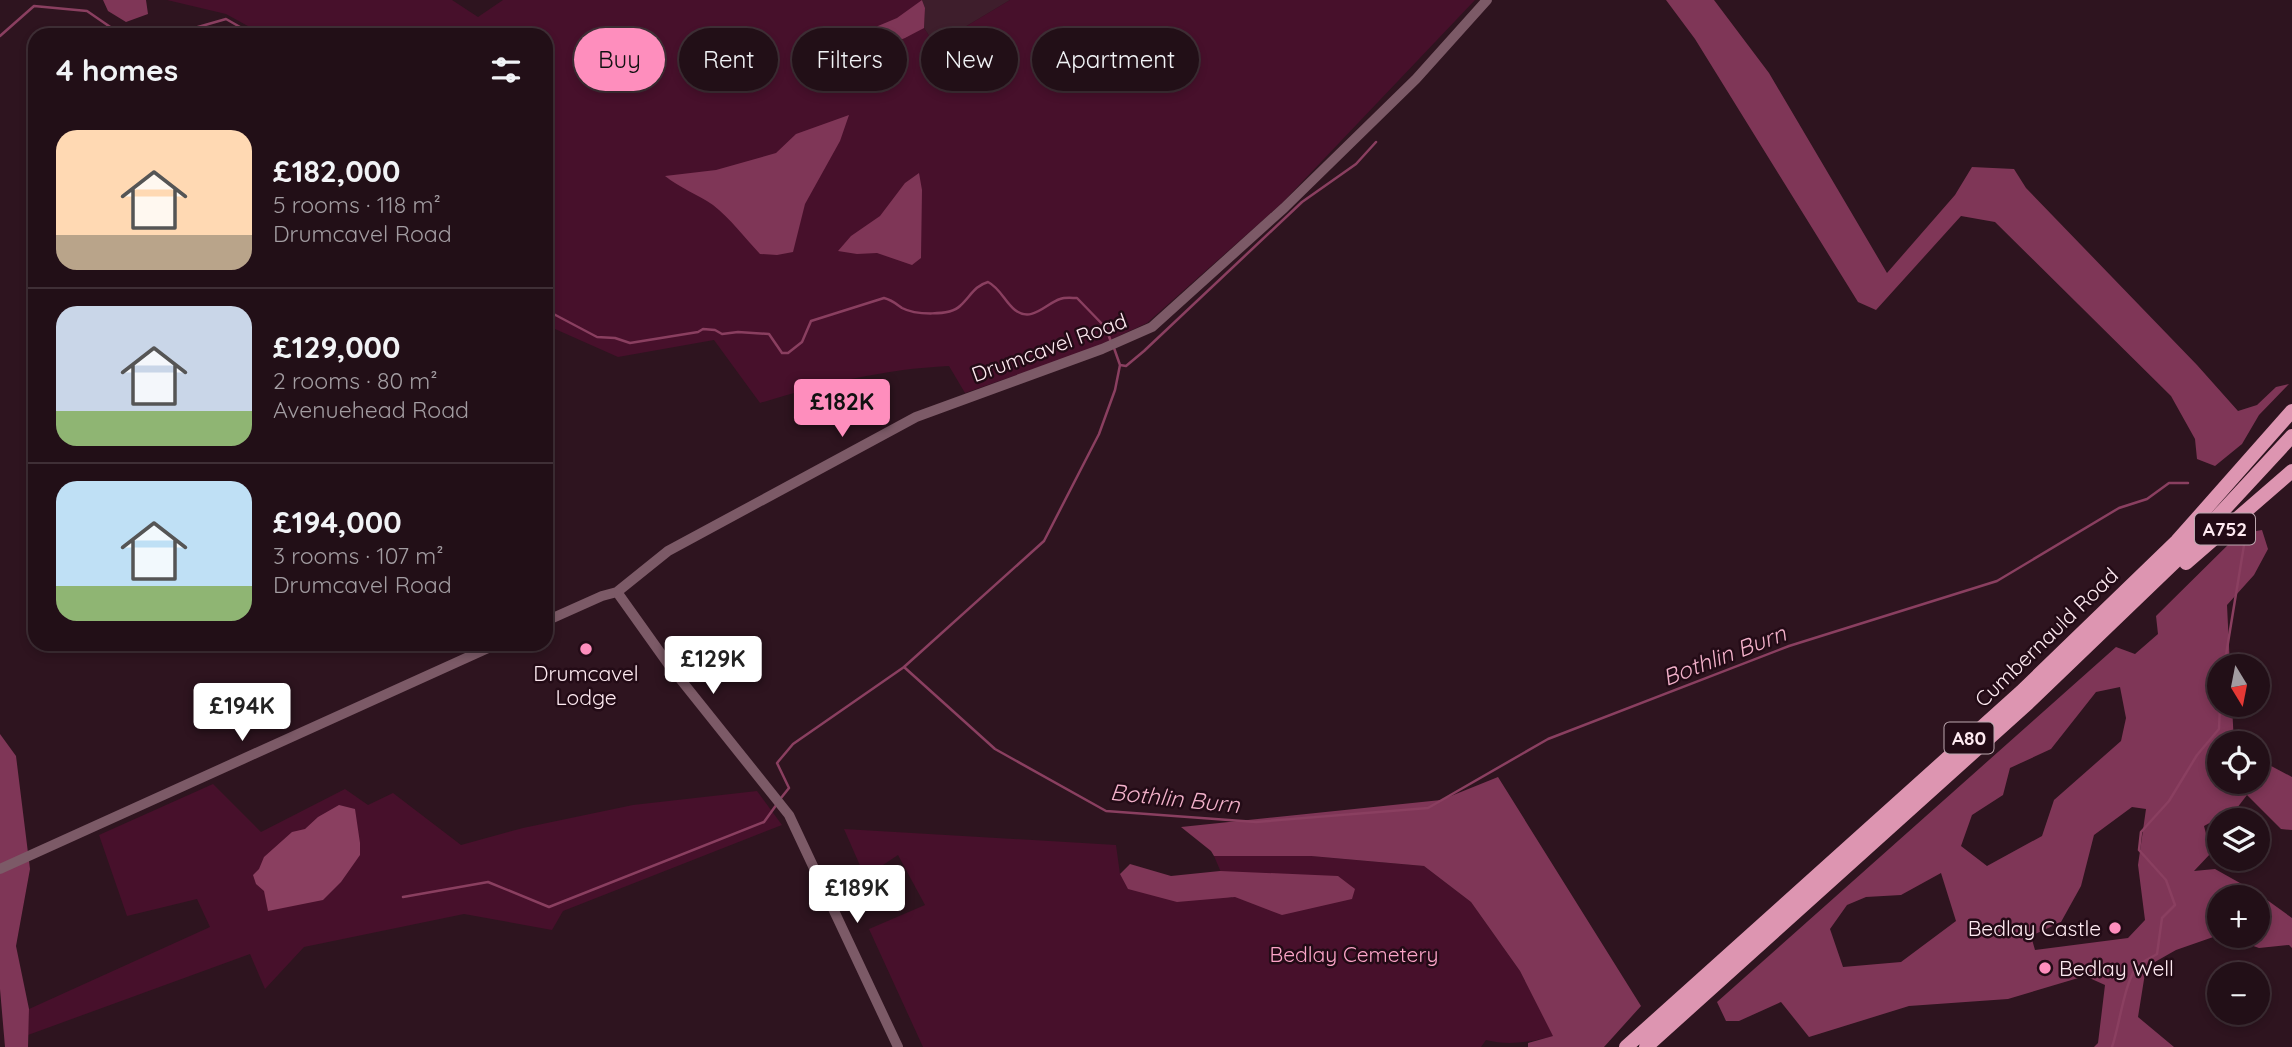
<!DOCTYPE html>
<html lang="en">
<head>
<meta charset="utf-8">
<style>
	:root { --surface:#220f17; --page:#2e1d24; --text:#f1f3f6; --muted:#a29ca1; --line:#3f2f36; --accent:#fe8ebd }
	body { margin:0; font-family:Quicksand,sans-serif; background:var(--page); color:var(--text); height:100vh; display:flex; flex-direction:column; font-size:26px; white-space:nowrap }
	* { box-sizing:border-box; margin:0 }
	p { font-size:23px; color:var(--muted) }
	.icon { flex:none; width:38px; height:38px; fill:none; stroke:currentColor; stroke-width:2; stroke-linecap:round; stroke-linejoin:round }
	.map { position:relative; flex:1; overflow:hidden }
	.sheet { position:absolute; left:28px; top:28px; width:525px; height:623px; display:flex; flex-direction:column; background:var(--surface); border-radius:21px; box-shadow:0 4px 10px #0003,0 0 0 2px var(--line) }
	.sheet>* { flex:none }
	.hud { position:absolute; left:574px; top:28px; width:665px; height:63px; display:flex; gap:14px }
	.needle { width:46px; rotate:170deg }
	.controls { position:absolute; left:2207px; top:654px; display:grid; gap:14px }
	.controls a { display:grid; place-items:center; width:63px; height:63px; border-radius:50%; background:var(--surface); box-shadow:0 4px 10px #0003,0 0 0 2px var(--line); font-size:35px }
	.price { position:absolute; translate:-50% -60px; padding:0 16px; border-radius:7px; background:#fff; color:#222; font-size:23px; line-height:46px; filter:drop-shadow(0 2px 4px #0008) }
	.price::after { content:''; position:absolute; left:50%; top:42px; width:21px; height:16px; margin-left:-10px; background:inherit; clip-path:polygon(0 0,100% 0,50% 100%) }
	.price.on { background:var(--accent); color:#111 }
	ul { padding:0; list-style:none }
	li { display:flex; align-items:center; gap:21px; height:175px; padding:0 28px }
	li+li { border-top:2px solid var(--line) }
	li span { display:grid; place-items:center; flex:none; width:196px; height:140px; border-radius:21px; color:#555 }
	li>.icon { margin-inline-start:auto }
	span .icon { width:84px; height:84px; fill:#fffc; stroke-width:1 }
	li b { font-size:30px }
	h2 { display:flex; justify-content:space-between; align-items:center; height:84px; padding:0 28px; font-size:30px }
	.chip { padding:0 24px; border-radius:32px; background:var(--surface); box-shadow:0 4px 10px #0003,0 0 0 2px var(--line); font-size:24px; line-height:63px }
	.chip.on { background:var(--accent); color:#111 }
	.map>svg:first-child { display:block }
</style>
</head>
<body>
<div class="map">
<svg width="2292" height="1047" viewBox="0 0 2292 1047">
	<rect width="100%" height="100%" fill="#2e141f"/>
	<path fill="#3e1e2c" d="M922 0H1010L935 45 924 28 925 8Z"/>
	<path fill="#47102b" d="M167 0H452L478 17 503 0H922L924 28 935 45 1010 0H1475L1282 203 1147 323 1091 349 965 393 949 366C884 369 823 384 760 403L714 340 618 357 546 325V35H264L226 14Z
		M213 784 261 832 345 789 368 805 393 793 461 845 523 828 633 805 757 791 782 825 563 911 552 930 464 914 304 947 265 989 250 954 28 1035 29 1009 210 927 197 899 127 916 99 835Z
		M844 829 1116 845 1120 874 1232 898 1214 856H1311L1424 866 1471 902 1520 971 1554 1036C1531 1042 1509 1046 1486 1040L1481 1047H923L869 929 925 905 898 855 865 877Z"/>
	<path fill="#7f3657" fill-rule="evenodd" d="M103 0H146L148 14 126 22 108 11Z
		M922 0 925 8 924 28 905 38 855 58 809 55 897 18Z
		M1666 0H1714L1769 73 1887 273 1955 195 1972 167 2014 169 2026 188 2197 365 2238 411 2257 405 2276 387 2289 384 2259 415 2242 444 2215 466 2197 459 2195 439 2171 396 1995 222 1961 216 1876 310 1858 302 1695 39Z
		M849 115 840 141 805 204 793 252 777 255 760 254C745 238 730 218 713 205 697 194 680 188 665 176L716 170 776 153 796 134Z
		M919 173 922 190 921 258 912 265 877 253 857 254 838 251 851 236 880 216 905 183Z
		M2262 530 2268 549 2254 575 2227 605 2230 667H2219V705H2232L2234 744H2219V782H2258V759L2292 777V830L2281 829 2247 795 2237 808 2204 826 2211 853 2194 871 2215 869 2256 892 2292 918V948L2289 945 2259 948 2225 936H2258V898H2219V935L2176 950 2146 967 2138 1017 2174 1047H2094L2098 1043 2105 985 2085 976 2008 999 1909 1006 1809 1037 1781 1002 1739 1021H1726L1717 1002 2116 647 2135 654 2158 634 2156 616 2239 534ZM2120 687 2126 718 2121 741 2054 800 2042 836 1987 866 1961 846 1972 815 2003 795 2010 768 2051 749 2096 692ZM2132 807 2146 809 2138 865 2145 920 2128 938 2035 950 2031 936 2061 922 2081 886 2094 835ZM1941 873 1956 921 1901 962 1843 967 1830 929 1847 905 1866 897 1901 895Z
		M0 734 16 756 30 869 16 946 29 1009 28 1047H5L0 989Z
		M1498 777 1641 1006 1604 1047H1528V1043L1553 1036 1520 971 1471 902 1424 866 1311 856H1214L1211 851 1181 827 1441 800Z
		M1130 864 1171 876 1220 871 1338 876 1355 889 1352 899 1282 915 1235 897 1177 902 1128 889 1120 874Z"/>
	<path fill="#8a3f60" d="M339 805 355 809 360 843V855L341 882 323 900 268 911 264 891 256 884 253 875 259 869 264 857 292 832 305 829 318 817Z"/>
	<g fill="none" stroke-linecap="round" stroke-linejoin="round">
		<path stroke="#8a3f60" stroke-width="2.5" d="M0 36 34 6 87 11 119 33 184 31 226 19 254 35
			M546 310 597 337 615 338 630 343 698 332 703 329 715 330 722 334 738 332 769 334 782 353H788L802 342 811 321 884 298C892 300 895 303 902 308 915 315 950 316 960 306 971 296 974 286 988 282 1000 288 1005 302 1015 310 1032 323 1045 304 1060 299 1065 297 1072 298 1077 298L1106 328 1111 342
			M1114 348 1120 365 1115 390 1099 434 1044 541 904 667 995 749 1106 811 1256 822 1428 808 1548 739 1789 646 1997 581 2119 508 2147 499 2169 483H2188
			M1120 365 1126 366 1144 351 1302 202 1356 164 1376 142
			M2224 667 2247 527
			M781 798 789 788 777 763 793 744 904 667
			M403 897 488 882 549 907 764 822 777 804
			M2112 1047C2119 1028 2125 978 2138 966 2143 961 2151 958 2157 954L2162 918 2175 905 2166 880 2139 850 2141 832 2169 801 2197 755 2219 729 2220 705"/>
		<path stroke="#7c5a67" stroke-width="10" d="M617 592 669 665 789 815 898 1047
			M546 621 602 596 617 592 668 551 916 417 1102 349 1152 327 1284 208 1416 79 1487 0
			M0 869 497 644"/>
		<path stroke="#dd95b1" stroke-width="14" d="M2186 563 2292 471
			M1626 1047 2021 692 2177 541 2292 411
			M1646 1047 2028 703 2181 556 2292 436"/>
	</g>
	<g fill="#fe8ebd" stroke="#230b16" stroke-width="2.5">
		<circle cx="586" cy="649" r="7"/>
		<circle cx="2115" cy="928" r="7"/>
		<circle cx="2045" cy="968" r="7"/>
	</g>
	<g text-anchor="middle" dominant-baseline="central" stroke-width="5" stroke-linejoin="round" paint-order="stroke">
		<g fill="#230b16" stroke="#bca7af" stroke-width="2">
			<rect x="2195" y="513.5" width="60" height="31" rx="5"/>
			<rect x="1944.5" y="722.5" width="49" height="31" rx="5"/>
		</g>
		<g font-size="19" font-weight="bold" fill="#feeaf1">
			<text x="2225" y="529">A752</text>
			<text x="1969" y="738">A80</text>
		</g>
		<g font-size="21" fill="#feeaf1" stroke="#230b16">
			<text transform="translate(1049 347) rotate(-20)">Drumcavel Road</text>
			<text transform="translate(2046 637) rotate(-44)">Cumbernauld Road</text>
		</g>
		<g font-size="21" fill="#feeaf1" stroke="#230b16">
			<text x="586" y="673">Drumcavel<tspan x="586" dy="24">Lodge</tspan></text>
			<text x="2101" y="928" text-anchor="end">Bedlay Castle</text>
			<text x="2059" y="968" text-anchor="start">Bedlay Well</text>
		</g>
		<g font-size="21" fill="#fba4c7" stroke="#230b16">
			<text x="1354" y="954">Bedlay Cemetery</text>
		</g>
		<g font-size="23" font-style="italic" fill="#f3b1ca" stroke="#230b16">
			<text transform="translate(1724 655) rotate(-21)">Bothlin Burn</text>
			<text transform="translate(1175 798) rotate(6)">Bothlin Burn</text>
		</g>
	</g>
</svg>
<div class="controls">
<a><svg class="needle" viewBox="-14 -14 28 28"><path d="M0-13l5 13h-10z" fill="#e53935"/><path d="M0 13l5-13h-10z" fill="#a29ca1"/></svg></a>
<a><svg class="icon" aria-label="locate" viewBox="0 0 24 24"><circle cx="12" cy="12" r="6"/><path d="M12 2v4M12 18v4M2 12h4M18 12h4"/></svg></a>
<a><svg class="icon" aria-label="layers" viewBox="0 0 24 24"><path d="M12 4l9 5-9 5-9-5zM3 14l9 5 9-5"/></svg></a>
<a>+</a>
<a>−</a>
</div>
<b class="price on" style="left:842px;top:439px">£182K</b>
<b class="price" style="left:713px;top:696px">£129K</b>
<b class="price" style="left:242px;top:743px">£194K</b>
<b class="price" style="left:857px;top:925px">£189K</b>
<div class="hud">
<a class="chip on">Buy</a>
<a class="chip">Rent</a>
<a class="chip">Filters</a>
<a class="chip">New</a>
<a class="chip">Apartment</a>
</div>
<section class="sheet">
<h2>4 homes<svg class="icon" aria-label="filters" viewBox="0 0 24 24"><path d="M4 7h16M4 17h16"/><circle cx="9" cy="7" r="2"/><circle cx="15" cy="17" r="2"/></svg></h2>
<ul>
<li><span style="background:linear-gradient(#ffd9b3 75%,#b9a48a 0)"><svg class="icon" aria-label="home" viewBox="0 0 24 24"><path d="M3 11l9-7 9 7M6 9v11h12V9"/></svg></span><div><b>£182,000</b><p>5 rooms · 118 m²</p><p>Drumcavel Road</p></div></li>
<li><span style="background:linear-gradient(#c9d6e8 75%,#8fb573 0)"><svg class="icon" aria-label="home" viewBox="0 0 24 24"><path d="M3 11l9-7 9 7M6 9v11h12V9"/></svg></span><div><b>£129,000</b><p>2 rooms · 80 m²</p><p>Avenuehead Road</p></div></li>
<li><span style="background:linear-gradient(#bfe0f5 75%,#8fb573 0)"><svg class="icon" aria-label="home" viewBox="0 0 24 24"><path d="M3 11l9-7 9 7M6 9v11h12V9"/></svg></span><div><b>£194,000</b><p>3 rooms · 107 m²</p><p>Drumcavel Road</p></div></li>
</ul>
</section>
</div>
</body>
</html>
